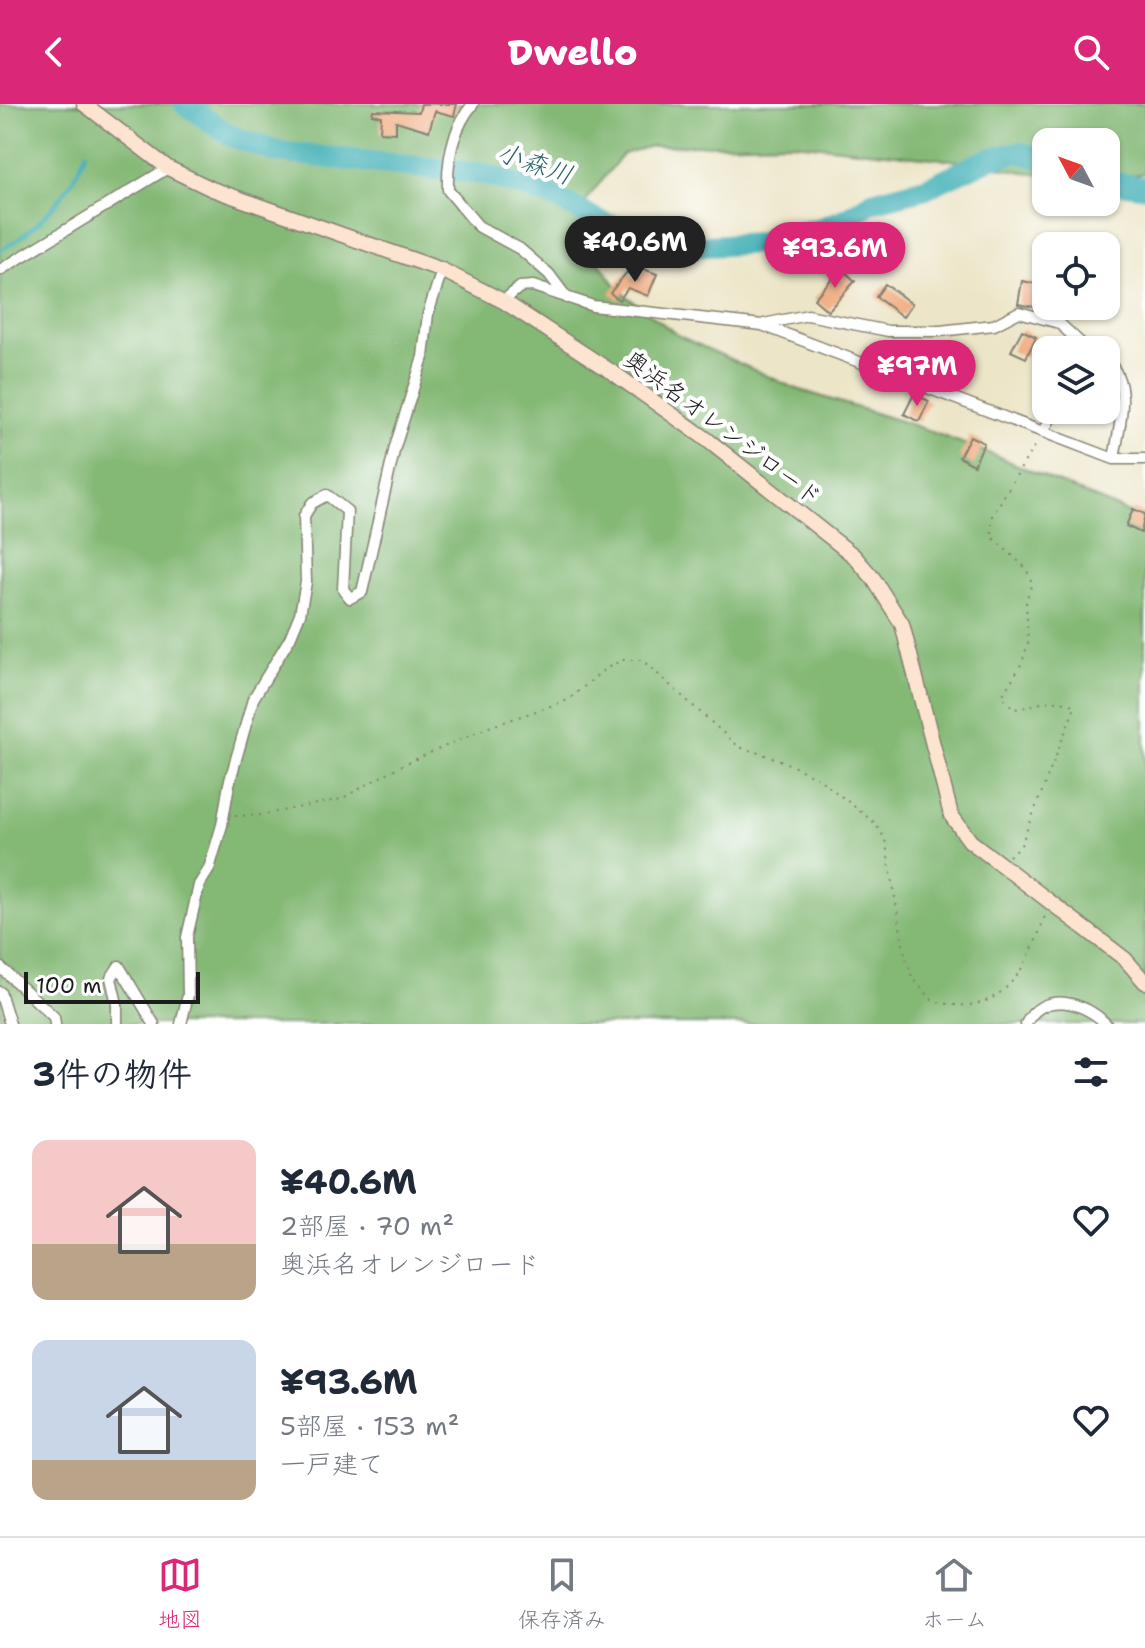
<!DOCTYPE html>
<html lang="ja">
<head>
<meta charset="utf-8">
<style>
	:root { --surface:#fff; --page:#f2f2f3; --text:#1f2937; --muted:#747a83; --line:#e0e1e3; --accent:#db2777 }
	body { margin:0; font-family:"Shantell Sans","Klee One",sans-serif; background:var(--page); color:var(--text); height:100vh; display:flex; flex-direction:column; font-size:30px; white-space:nowrap }
	* { box-sizing:border-box; margin:0 }
	p { font-size:26px; color:var(--muted) }
	.icon { flex:none; width:44px; height:44px; fill:none; stroke:currentColor; stroke-width:2; stroke-linecap:round; stroke-linejoin:round }
	.map { position:relative; height:920px; overflow:hidden }
	.details { display:flex; flex-direction:column; background:var(--surface); flex:1 }
	.details>* { flex:none }
	.needle { width:52px; rotate:311deg }
	.tools { position:absolute; left:1032px; top:24px; display:grid; gap:16px }
	.tools a { display:grid; place-items:center; width:88px; height:88px; border-radius:16px; background:var(--surface); box-shadow:0 2px 6px #0004; font-size:40px }
	.scale { position:absolute; left:24px; bottom:20px; width:176px; box-sizing:border-box; padding-left:8px; border:4px solid #1c1c1c; border-top:0; font-size:22px; line-height:28px; white-space:nowrap; color:#1c1c1c; -webkit-text-stroke:6px #fff; paint-order:stroke }
	.price { position:absolute; translate:-50% -68px; padding:0 18px; border-radius:28px; background:var(--accent); color:#fff; font-size:26px; line-height:52px; filter:drop-shadow(0 2px 4px #0008) }
	.price::after { content:''; position:absolute; left:50%; top:48px; width:24px; height:18px; margin-left:-12px; background:inherit; clip-path:polygon(0 0,100% 0,50% 100%) }
	.price.on { background:#222; color:#fff }
	ul { padding:0; list-style:none }
	li { display:flex; align-items:center; gap:24px; height:200px; padding:0 32px }
	li span { display:grid; place-items:center; flex:none; width:224px; height:160px; border-radius:16px; color:#555 }
	li>.icon { margin-inline-start:auto }
	span .icon { width:96px; height:96px; fill:#fffc; stroke-width:1 }
	li b { font-size:34px }
	h2 { display:flex; justify-content:space-between; align-items:center; height:96px; padding:0 32px; font-size:34px }
	header { display:flex; justify-content:space-between; align-items:center; height:104px; padding:0 32px; background:var(--accent); color:#fff; font-size:36px; font-weight:800 }
	.tabs { display:flex; justify-content:space-around; align-items:center; height:112px; border-top:2px solid var(--line); background:var(--surface); font-size:22px; color:var(--muted) }
	.tabs a { display:grid; justify-items:center; gap:4px }
	.tabs .on { color:var(--accent) }
	.map>svg:first-child { display:block }
</style>
</head>
<body>
<header><svg class="icon" aria-label="back" viewBox="0 0 24 24"><path d="M15 5l-7 7 7 7"/></svg>Dwello<svg class="icon" aria-label="search" viewBox="0 0 24 24"><circle cx="10" cy="10" r="6"/><path d="M15 15l6 6"/></svg></header>
<div class="map">
<svg width="1145" height="920" viewBox="0 0 1145 920">
	<rect width="100%" height="100%" fill="#fff"/>
	<filter id="ink" filterUnits="userSpaceOnUse"><feTurbulence type="fractalNoise" baseFrequency=".0125" numOctaves="2"/><feDisplacementMap in="SourceGraphic" scale="16" xChannelSelector="R" yChannelSelector="G"/><feConvolveMatrix kernelMatrix="1 2 1 2 8 2 1 2 1" color-interpolation-filters="sRGB"/></filter>
	<filter id="wash" filterUnits="userSpaceOnUse"><feTurbulence type="fractalNoise" baseFrequency=".006" numOctaves="4" result="noise"/><feDisplacementMap in="SourceGraphic" scale="32" xChannelSelector="R" yChannelSelector="G"/><feGaussianBlur stdDeviation="1.8" result="paint"/><feColorMatrix in="noise" values="0 0 0 0 0 0 0 0 0 0 0 0 0 0 0 0 0 1.4 0 .05"/><feComposite in="paint" operator="in"/></filter>
	<g filter="url(#wash)">
		<rect width="100%" height="100%" fill="#ece5c7"/>
		<path fill="#83b874" stroke="#506a48" stroke-width="2" d="M0 0H1145V69L1106 74V38H1046V72L969 58 793 39 651 42 623 50 587 95 582 118 594 151 620 187 679 232 794 284 913 321 999 353 1145 416V920H0Z"/>
		<g fill="none" stroke-linecap="round" stroke-linejoin="round">
			<path stroke="#39acb2" stroke-width="4" d="M0 147C38 125 71 89 86 48"/>
			<path stroke="#39acb2" stroke-width="22" d="M185 0 231 32 277 48 484 70 554 93 595 115 650 137 690 143 758 139 821 124 847 114 872 98 926 84 988 55 1019 48 1046 56
				M1106 77 1145 83"/>
		</g>
		<g id="blocks">
			<path fill="#f1ae84" d="M421 0H457L454 12 435 7 429 27 396 17V29L380 28 381 12 372 10 373 6 419 8Z
				M641 164 657 170 648 192 628 184 619 196 610 189 627 168 637 176Z
				M841 164 855 177 828 207 814 195Z
				M1022 177 1038 180 1034 203 1018 200Z
				M885 180 912 200 903 213 876 193Z
				M1022 226 1036 233 1026 254 1011 247Z
				M914 290 929 297 919 318 904 310Z
				M970 332 984 339 974 361 959 353Z
				M1133 405 1145 410 1141 429 1126 422Z"/>
		</g>
	</g>
	<g filter="url(#ink)">
		<use href="#blocks" fill-opacity="0" stroke="#848072" stroke-width="2"/>
		<g fill="none" stroke-linecap="round" stroke-linejoin="round">
			<defs>
				<path id="street" d="M473 0C453 24 447 56 448 86L478 122 520 145 549 170 567 194
					M0 166 168 64
					M503 197 520 183 533 182 593 202 762 221 1114 355H1145
					M764 220 808 211 888 227H940L994 221 1019 208 1059 219 1088 246
					M1106 255C1133 281 1119 322 1114 355
					M1043 328 1055 306
					M0 863 54 913 55 920
					M0 888 10 920
					M117 920V900L111 874 119 862 154 920
					M181 920 188 891 187 833 199 781 209 765 222 721 229 680 253 595 290 534 300 510 306 478 304 412 312 399 327 391 347 407 343 485 350 494 362 488 395 343 423 253 428 210 442 166
					M1026 920C1042 886 1084 897 1106 920"/>
				<path id="secondary" d="M84 0 168 64 212 85 442 166 503 197 615 270 705 334 854 452 873 474 902 520 951 711 970 737 1125 855 1145 878"/>
			</defs>
			<use href="#street" stroke="#848072" stroke-width="13"/>
			<use href="#secondary" stroke="#848072" stroke-width="17"/>
			<path stroke="#848072" stroke-width="2" stroke-dasharray="2 6" stroke-linecap="butt" d="M235 712 261 711 341 695 400 662 489 623 568 596 605 565 622 556H642L739 643 778 655 818 674 875 719 885 735 905 851 912 873 932 896C1000 918 1026 867 1045 812
				M1009 752 1021 741 1075 603C1057 589 1035 603 1014 605L1002 592 1022 559 1028 539 1026 497 1032 479 1026 464 992 433V412L1036 339"/>
			<use href="#street" stroke="#fff" stroke-width="10"/>
			<use href="#secondary" stroke="#fde4d0" stroke-width="14"/>
		</g>
	</g>
	<g text-anchor="middle" dominant-baseline="central" stroke-width="8" stroke-linejoin="round" paint-order="stroke">
		<g font-size="24" fill="#1c1c1c" stroke="#fff">
			<text transform="translate(723 324) rotate(37)">奥浜名オレンジロード</text>
		</g>
		<g font-size="26" font-style="italic" fill="#2a6467" stroke="#fff">
			<text transform="translate(535 59) rotate(19)">小森川</text>
		</g>
	</g>
</svg>
<div class="tools">
<a><svg class="needle" viewBox="-14 -14 28 28"><path d="M0-13l5 13h-10z" fill="#e53935"/><path d="M0 13l5-13h-10z" fill="#747a83"/></svg></a>
<a><svg class="icon" aria-label="locate" viewBox="0 0 24 24"><circle cx="12" cy="12" r="6"/><path d="M12 2v4M12 18v4M2 12h4M18 12h4"/></svg></a>
<a><svg class="icon" aria-label="layers" viewBox="0 0 24 24"><path d="M12 4l9 5-9 5-9-5zM3 14l9 5 9-5"/></svg></a>
</div>
<div class="scale">100 m</div>
<b class="price on" style="left:635px;top:180px">¥40.6M</b>
<b class="price" style="left:835px;top:186px">¥93.6M</b>
<b class="price" style="left:917px;top:304px">¥97M</b>
</div>
<section class="details">
<h2>3件の物件<svg class="icon" aria-label="filters" viewBox="0 0 24 24"><path d="M4 7h16M4 17h16"/><circle cx="9" cy="7" r="2"/><circle cx="15" cy="17" r="2"/></svg></h2>
<ul>
<li><span style="background:linear-gradient(#f6c9c9 65%,#b9a48a 0)"><svg class="icon" aria-label="home" viewBox="0 0 24 24"><path d="M3 11l9-7 9 7M6 9v11h12V9"/></svg></span><div><b>¥40.6M</b><p>2部屋 · 70 m²</p><p>奥浜名オレンジロード</p></div><svg class="icon" aria-label="heart" viewBox="0 0 24 24"><path d="M12 20l-8-8c-3-5 5-10 8-4 3-6 11-1 8 4z"/></svg></li>
<li><span style="background:linear-gradient(#c9d6e8 75%,#b9a48a 0)"><svg class="icon" aria-label="home" viewBox="0 0 24 24"><path d="M3 11l9-7 9 7M6 9v11h12V9"/></svg></span><div><b>¥93.6M</b><p>5部屋 · 153 m²</p><p>一戸建て</p></div><svg class="icon" aria-label="heart" viewBox="0 0 24 24"><path d="M12 20l-8-8c-3-5 5-10 8-4 3-6 11-1 8 4z"/></svg></li>
</ul>
</section>
<nav class="tabs">
<a class="on"><svg class="icon" aria-label="map" viewBox="0 0 24 24"><path d="M3 6l6-2 6 2 6-2v14l-6 2-6-2-6 2zM9 4v14M15 6v14"/></svg>地図</a>
<a><svg class="icon" aria-label="saved" viewBox="0 0 24 24"><path d="M7 4h10v16l-5-4-5 4z"/></svg>保存済み</a>
<a><svg class="icon" aria-label="home" viewBox="0 0 24 24"><path d="M3 11l9-7 9 7M6 9v11h12V9"/></svg>ホーム</a>
</nav>
</body>
</html>
